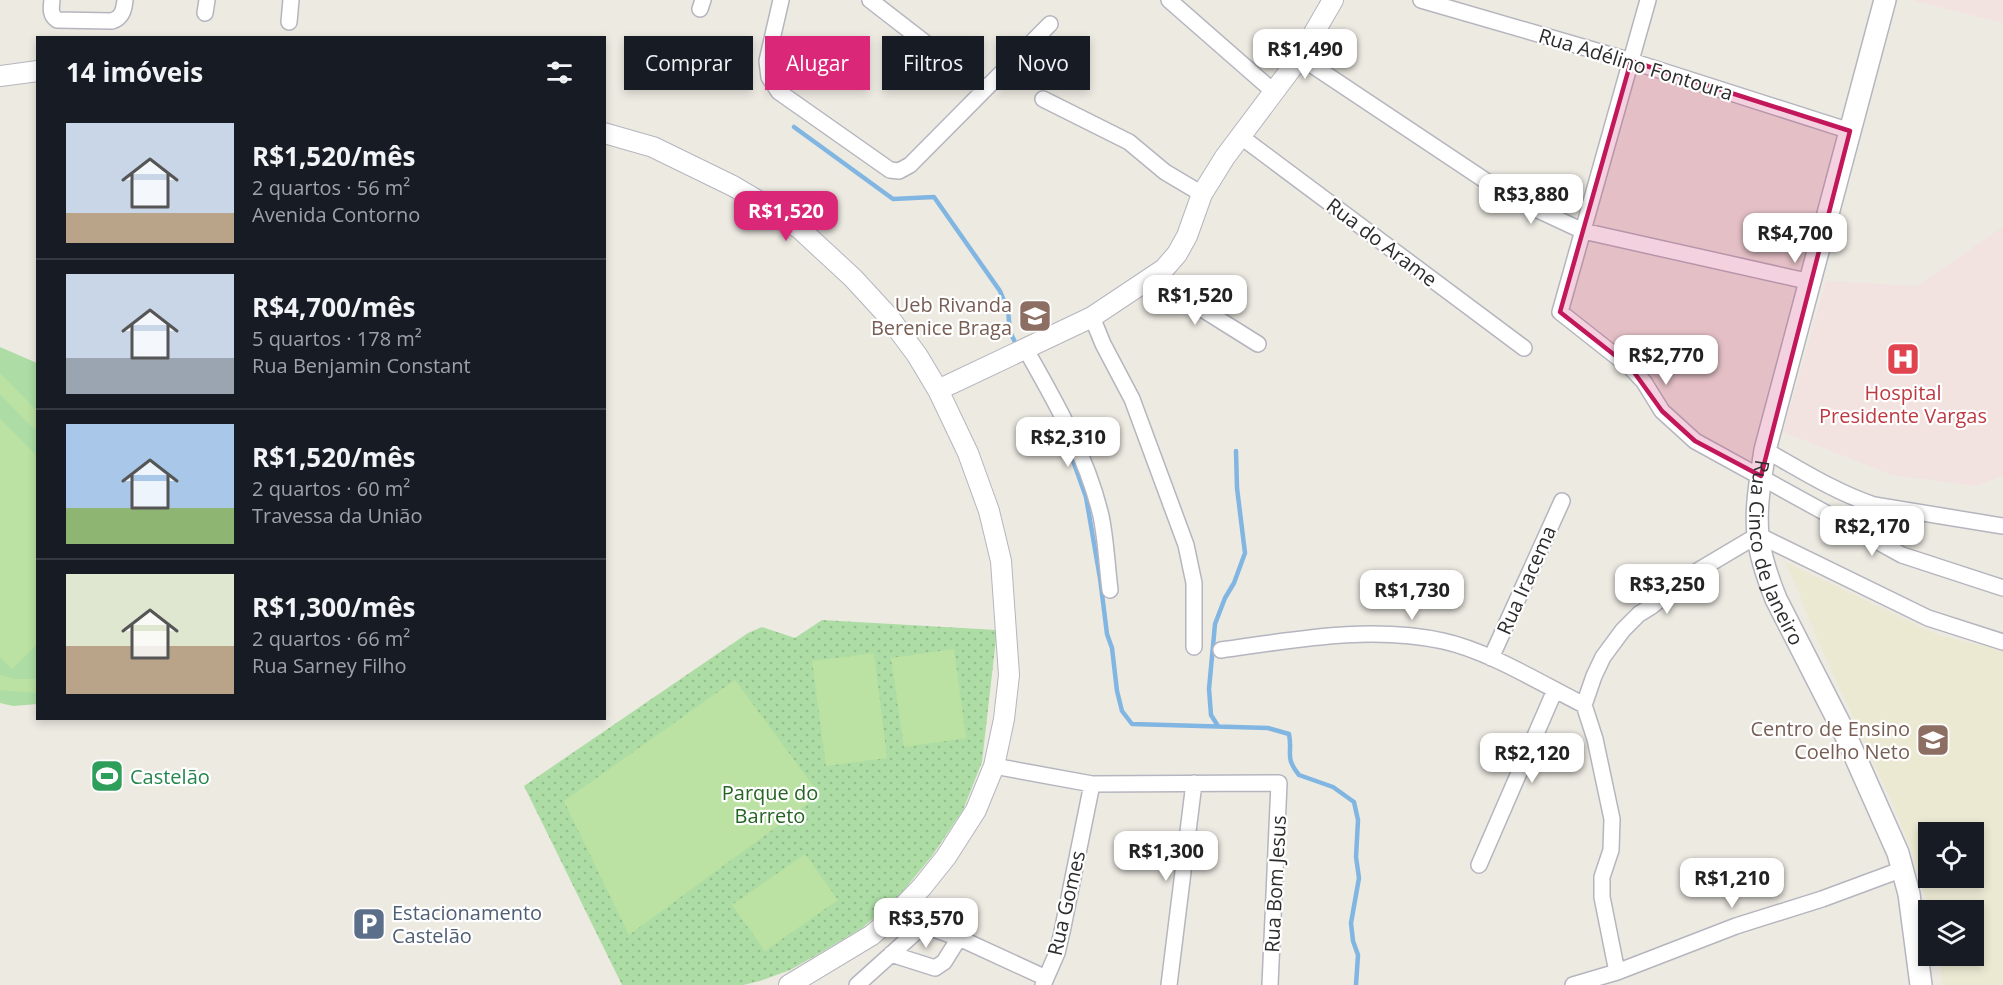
<!DOCTYPE html>
<html lang="pt">
<head>
<meta charset="utf-8">
<style>
	:root { --surface:#171b24; --page:#20242c; --text:#f1f3f6; --muted:#9ea1a6; --line:#363941; --accent:#db2777 }
	body { margin:0; font-family:"Open Sans",sans-serif; background:var(--page); color:var(--text); height:100vh; display:flex; flex-direction:column; font-size:22px; white-space:nowrap }
	* { box-sizing:border-box; margin:0 }
	p { font-size:20px; color:var(--muted) }
	.icon { flex:none; width:33px; height:33px; fill:none; stroke:currentColor; stroke-width:2; stroke-linecap:round; stroke-linejoin:round }
	.map { position:relative; flex:1; overflow:hidden }
	.drawer { position:absolute; left:36px; top:36px; width:570px; height:684px; display:flex; flex-direction:column; background:var(--surface); border-radius:0px; box-shadow:0 3px 9px #0003 }
	.drawer>* { flex:none }
	.top-card { position:absolute; left:624px; top:36px; width:570px; height:54px; display:flex; gap:12px }
	.buttons { position:absolute; left:1918px; top:822px; display:grid; gap:12px }
	.buttons a { display:grid; place-items:center; width:66px; height:66px; border-radius:0px; background:var(--surface); box-shadow:0 3px 9px #0003; font-size:30px }
	.price { position:absolute; translate:-50% -51px; padding:0 14px; border-radius:12px; background:#fff; color:#222; font-size:20px; line-height:39px; filter:drop-shadow(0 2px 3px #0008) }
	.price::after { content:''; position:absolute; left:50%; top:36px; width:18px; height:14px; margin-left:-9px; background:inherit; clip-path:polygon(0 0,100% 0,50% 100%) }
	.price.on { background:var(--accent); color:#fff }
	ul { padding:0; list-style:none }
	li { display:flex; align-items:center; gap:18px; height:150px; padding:0 30px }
	li+li { border-top:2px solid var(--line) }
	li span { display:grid; place-items:center; flex:none; width:168px; height:120px; border-radius:0px; color:#555 }
	li>.icon { margin-inline-start:auto }
	span .icon { width:72px; height:72px; fill:#fffc; stroke-width:1 }
	li b { font-size:26px }
	h2 { display:flex; justify-content:space-between; align-items:center; height:72px; padding:0 30px; font-size:26px }
	.pill { padding:0 21px; border-radius:0px; background:var(--surface); box-shadow:0 3px 9px #0003; font-size:21px; line-height:54px }
	.pill.on { background:var(--accent); color:#fff }
	.map>svg:first-child { display:block }
</style>
</head>
<body>
<div class="map">
<svg width="2003" height="985" viewBox="0 0 2003 985">
	<defs>
		<pattern id="park-dots" width="8" height="8" patternUnits="userSpaceOnUse" patternTransform="scale(1.5)"><rect width="8" height="8" fill="#addda5"/><path d="M2 2h.1M6 6h.1" fill="none" stroke="#95be8e" stroke-width="1.8" stroke-linecap="round"/></pattern>
	</defs>
	<rect width="100%" height="100%" fill="#edeae2"/>
	<path fill="#ece9d3" fill-rule="evenodd" d="M1786 562 1938 635 2003 650V985H1943L1939 956H1974V910H1929L1913 855 1895 809 1818 641ZM1929 832H1974V878H1929Z"/>
	<path fill="#f2e3e0" d="M1915 0H2003V23L1915 1Z
		M2003 227V475L1976 486 1892 475 1783 432 1826 281 1917 286Z"/>
	<path fill="#addda5" d="M0 347 37 363 38 704 13 706 0 703Z"/>
	<path fill="url(#park-dots)" d="M822 620 997 630 982 762 963 810 932 856 898 897 862 928 815 956 790 970 760 981 743 985H622L524 786 748 633 762 627 795 638Z"/>
	<path fill="#bbe2a2" d="M0 373 37 411V432L0 394Z
		M0 419 38 457 37 644 12 669 0 657Z
		M954 649 966 738 904 747 891 658Z
		M874 653 887 758 826 766 812 661Z
		M0 675 15 679H37V693L0 690Z
		M735 680 820 795 629 935 564 801Z
		M805 854 838 900 765 951 732 905Z"/>
	<g fill="none" stroke-linecap="round" stroke-linejoin="round">
		<path stroke="#81b6e2" stroke-width="4.5" d="M794 127 893 199 934 197 1000 291 1008 310 1010 332 1017 346
			M1066 441 1086 497 1100 578 1107 634 1112 648 1117 691 1122 711 1132 724 1268 728 1289 734C1293 754 1284 756 1299 775L1333 787 1354 802 1358 820 1356 857 1359 878 1351 923 1353 941 1358 955 1356 985
			M1218 726 1211 715 1209 689 1215 624 1225 598 1234 583 1245 553 1237 488 1236 451"/>
		<defs>
			<path id="minor" d="M52 0C51 8 50 15 57 20L112 21C122 18 124 10 125 0
				M781 0 767 61 769 77 779 92 890 170 899 171 910 165 1050 24
				M870 0 985 89
				M1169 0 1273 91
				M1421 0 1631 61 1850 131
				M1648 0 1560 312 1631 368 1644 382 1662 411 1695 441 1902 555 2003 588
				M700 9 703 0
				M205 13 207 0
				M289 22 291 0
				M1300 57 1510 197 1583 231 1811 282
				M1043 99 1129 142 1165 172 1202 194
				M1240 136 1524 348
				M1151 277 1258 344
				M1092 317 1103 344 1132 399 1186 545 1194 583V647
				M1025 348C1055 401 1087 456 1101 516 1106 540 1107 566 1110 590
				M1765 450C1801 470 1835 492 1874 505L2003 526
				M1221 650C1294 640 1370 625 1443 641 1489 651 1542 684 1584 705
				M1491 658 1562 501
				M1584 705 1594 676 1603 657 1623 630 1639 614 1652 606 1689 576 1758 535 1928 618 2003 642
				M1584 705 1595 739 1612 819 1611 850 1602 877V897L1617 972
				M994 766 1092 784 1279 783 1270 985
				M1479 865 1555 690
				M891 954 935 968 944 962 959 938
				M857 985 917 931 925 926 959 938 1046 978
				M1043 985 1057 953 1062 932 1092 784
				M1169 985 1194 783
				M1573 985 1617 972 1736 926 1822 899 1903 869"/>
			<path id="tertiary" d="M0 76 38 71
				M604 133 653 147 733 186 767 206 800 229 853 278 888 316 917 355 938 390 968 453 989 511 1001 561 1009 675 1004 719 994 766 976 810 946 857 922 887 895 915 872 935 789 985
				M938 390 1092 317 1164 269 1177 254 1187 236 1202 194 1225 157 1300 57 1333 0"/>
			<g id="secondary">
				<path id="s1" d="M1885 0 1765 450C1761 477 1755 507 1758 535 1760 557 1768 579 1776 599L1846 736 1898 853 1909 894 1921 985"/>
			</g>
		</defs>
		<use href="#minor" stroke="#b5b5bf" stroke-width="18"/>
		<use href="#tertiary" stroke="#b5b5bf" stroke-width="22"/>
		<use href="#secondary" stroke="#b5b5bf" stroke-width="24"/>
		<use href="#minor" stroke="#fff" stroke-width="15"/>
		<use href="#tertiary" stroke="#fff" stroke-width="20"/>
		<use href="#secondary" stroke="#fff" stroke-width="21"/>
	</g>
	<path fill="#c2185b" fill-opacity="0.2" stroke="#c2185b" stroke-width="4.5" stroke-linejoin="round" d="M1631 61 1850 131 1761 476 1695 441 1662 411 1631 368 1560 312Z"/>
	<defs>
		<symbol id="school-square" viewBox="-11 -11 22 22"><rect x="-9" y="-9" width="18" height="18" rx="4" fill="#8d6e63" stroke="#fff"/><path d="M0-5L7-2L0 1L-7-2ZM-4 1L0 2.5L4 1V4Q0 6-4 4Z" fill="#fff"/></symbol>
		<symbol id="hospital-square" viewBox="-11 -11 22 22"><rect x="-9" y="-9" width="18" height="18" rx="4" fill="#e0444e" stroke="#fff"/><path d="M-5-5h3v3.5h4V-5h3V5h-3V1.5h-4V5h-3Z" fill="#fff"/></symbol>
		<symbol id="stadium-square" viewBox="-11 -11 22 22"><rect x="-9" y="-9" width="18" height="18" rx="4" fill="#2e9e5b" stroke="#fff"/><path d="M0-5a6.5 5 0 1 0 0 10a6.5 5 0 1 0 0-10ZM-3.5-1.8h7v3.6h-7Z" fill="#fff"/></symbol>
		<symbol id="parking-square" viewBox="-11 -11 22 22"><rect x="-9" y="-9" width="18" height="18" rx="4" fill="#5c6f8a" stroke="#fff"/><path d="M-3.5-5.5H1a3.5 3.5 0 0 1 0 7H-1V5.5H-3.5ZM-1-3.4V-.6H.8a1.4 1.4 0 0 0 0-2.8Z" fill="#fff"/></symbol>
	</defs>
	<g fill-rule="evenodd">
		<use href="#school-square" x="1016" y="297" width="38" height="38"/>
		<use href="#hospital-square" x="1884" y="340" width="38" height="38"/>
		<use href="#school-square" x="1914" y="721" width="38" height="38"/>
		<use href="#stadium-square" x="88" y="757" width="38" height="38"/>
		<use href="#parking-square" x="350" y="905" width="38" height="38"/>
	</g>
	<g text-anchor="middle" dominant-baseline="central" stroke-width="4.5" stroke-linejoin="round" paint-order="stroke">
		<g font-size="20" fill="#2d2d2d" stroke="#fff">
			<text transform="translate(1636 64) rotate(17)">Rua Adélino Fontoura</text>
			<text transform="translate(1382 242) rotate(37)">Rua do Arame</text>
			<text stroke="none"><textPath href="#s1" startOffset="572">Rua Cinco de Janeiro</textPath></text>
			<text transform="translate(1526 580) rotate(-66)">Rua Iracema</text>
			<text transform="translate(1275 884) rotate(-87)">Rua Bom Jesus</text>
			<text transform="translate(1066 903) rotate(-77)">Rua Gomes</text>
		</g>
		<g font-size="20" fill="#785e54" stroke="#fff" text-anchor="end">
			<text x="1012" y="304">Ueb Rivanda<tspan x="1012" dy="23">Berenice Braga</tspan></text>
			<text x="1910" y="728">Centro de Ensino<tspan x="1910" dy="23">Coelho Neto</tspan></text>
		</g>
		<g font-size="20" fill="#be3a42" stroke="#fff">
			<text x="1903" y="392">Hospital<tspan x="1903" dy="23">Presidente Vargas</tspan></text>
		</g>
		<g font-size="20" fill="#27864d" stroke="#fff" text-anchor="start">
			<text x="130" y="776">Castelão</text>
		</g>
		<g font-size="20" fill="#256424" stroke="#fff">
			<text x="770" y="792">Parque do<tspan x="770" dy="23">Barreto</tspan></text>
		</g>
		<g font-size="20" fill="#4e5e75" stroke="#fff" text-anchor="start">
			<text x="392" y="912">Estacionamento<tspan x="392" dy="23">Castelão</tspan></text>
		</g>
	</g>
</svg>
<div class="buttons">
<a><svg class="icon" aria-label="locate" viewBox="0 0 24 24"><circle cx="12" cy="12" r="6"/><path d="M12 2v4M12 18v4M2 12h4M18 12h4"/></svg></a>
<a><svg class="icon" aria-label="layers" viewBox="0 0 24 24"><path d="M12 4l9 5-9 5-9-5zM3 14l9 5 9-5"/></svg></a>
</div>
<b class="price" style="left:1305px;top:80px">R$1,490</b>
<b class="price" style="left:1531px;top:225px">R$3,880</b>
<b class="price on" style="left:786px;top:242px">R$1,520</b>
<b class="price" style="left:1795px;top:264px">R$4,700</b>
<b class="price" style="left:1195px;top:326px">R$1,520</b>
<b class="price" style="left:1666px;top:386px">R$2,770</b>
<b class="price" style="left:1068px;top:468px">R$2,310</b>
<b class="price" style="left:1872px;top:557px">R$2,170</b>
<b class="price" style="left:1667px;top:615px">R$3,250</b>
<b class="price" style="left:1412px;top:621px">R$1,730</b>
<b class="price" style="left:1532px;top:784px">R$2,120</b>
<b class="price" style="left:1166px;top:882px">R$1,300</b>
<b class="price" style="left:1732px;top:909px">R$1,210</b>
<b class="price" style="left:926px;top:949px">R$3,570</b>
<div class="top-card">
<a class="pill">Comprar</a>
<a class="pill on">Alugar</a>
<a class="pill">Filtros</a>
<a class="pill">Novo</a>
</div>
<section class="drawer">
<h2>14 imóveis<svg class="icon" aria-label="filters" viewBox="0 0 24 24"><path d="M4 7h16M4 17h16"/><circle cx="9" cy="7" r="2"/><circle cx="15" cy="17" r="2"/></svg></h2>
<ul>
<li><span style="background:linear-gradient(#c9d6e8 75%,#b9a48a 0)"><svg class="icon" aria-label="home" viewBox="0 0 24 24"><path d="M3 11l9-7 9 7M6 9v11h12V9"/></svg></span><div><b>R$1,520/mês</b><p>2 quartos · 56 m²</p><p>Avenida Contorno</p></div></li>
<li><span style="background:linear-gradient(#c9d6e8 70%,#9aa5b1 0)"><svg class="icon" aria-label="home" viewBox="0 0 24 24"><path d="M3 11l9-7 9 7M6 9v11h12V9"/></svg></span><div><b>R$4,700/mês</b><p>5 quartos · 178 m²</p><p>Rua Benjamin Constant</p></div></li>
<li><span style="background:linear-gradient(#a9c7e8 70%,#8fb573 0)"><svg class="icon" aria-label="home" viewBox="0 0 24 24"><path d="M3 11l9-7 9 7M6 9v11h12V9"/></svg></span><div><b>R$1,520/mês</b><p>2 quartos · 60 m²</p><p>Travessa da União</p></div></li>
<li><span style="background:linear-gradient(#dfe7d0 60%,#b9a48a 0)"><svg class="icon" aria-label="home" viewBox="0 0 24 24"><path d="M3 11l9-7 9 7M6 9v11h12V9"/></svg></span><div><b>R$1,300/mês</b><p>2 quartos · 66 m²</p><p>Rua Sarney Filho</p></div></li>
</ul>
</section>
</div>
</body>
</html>
